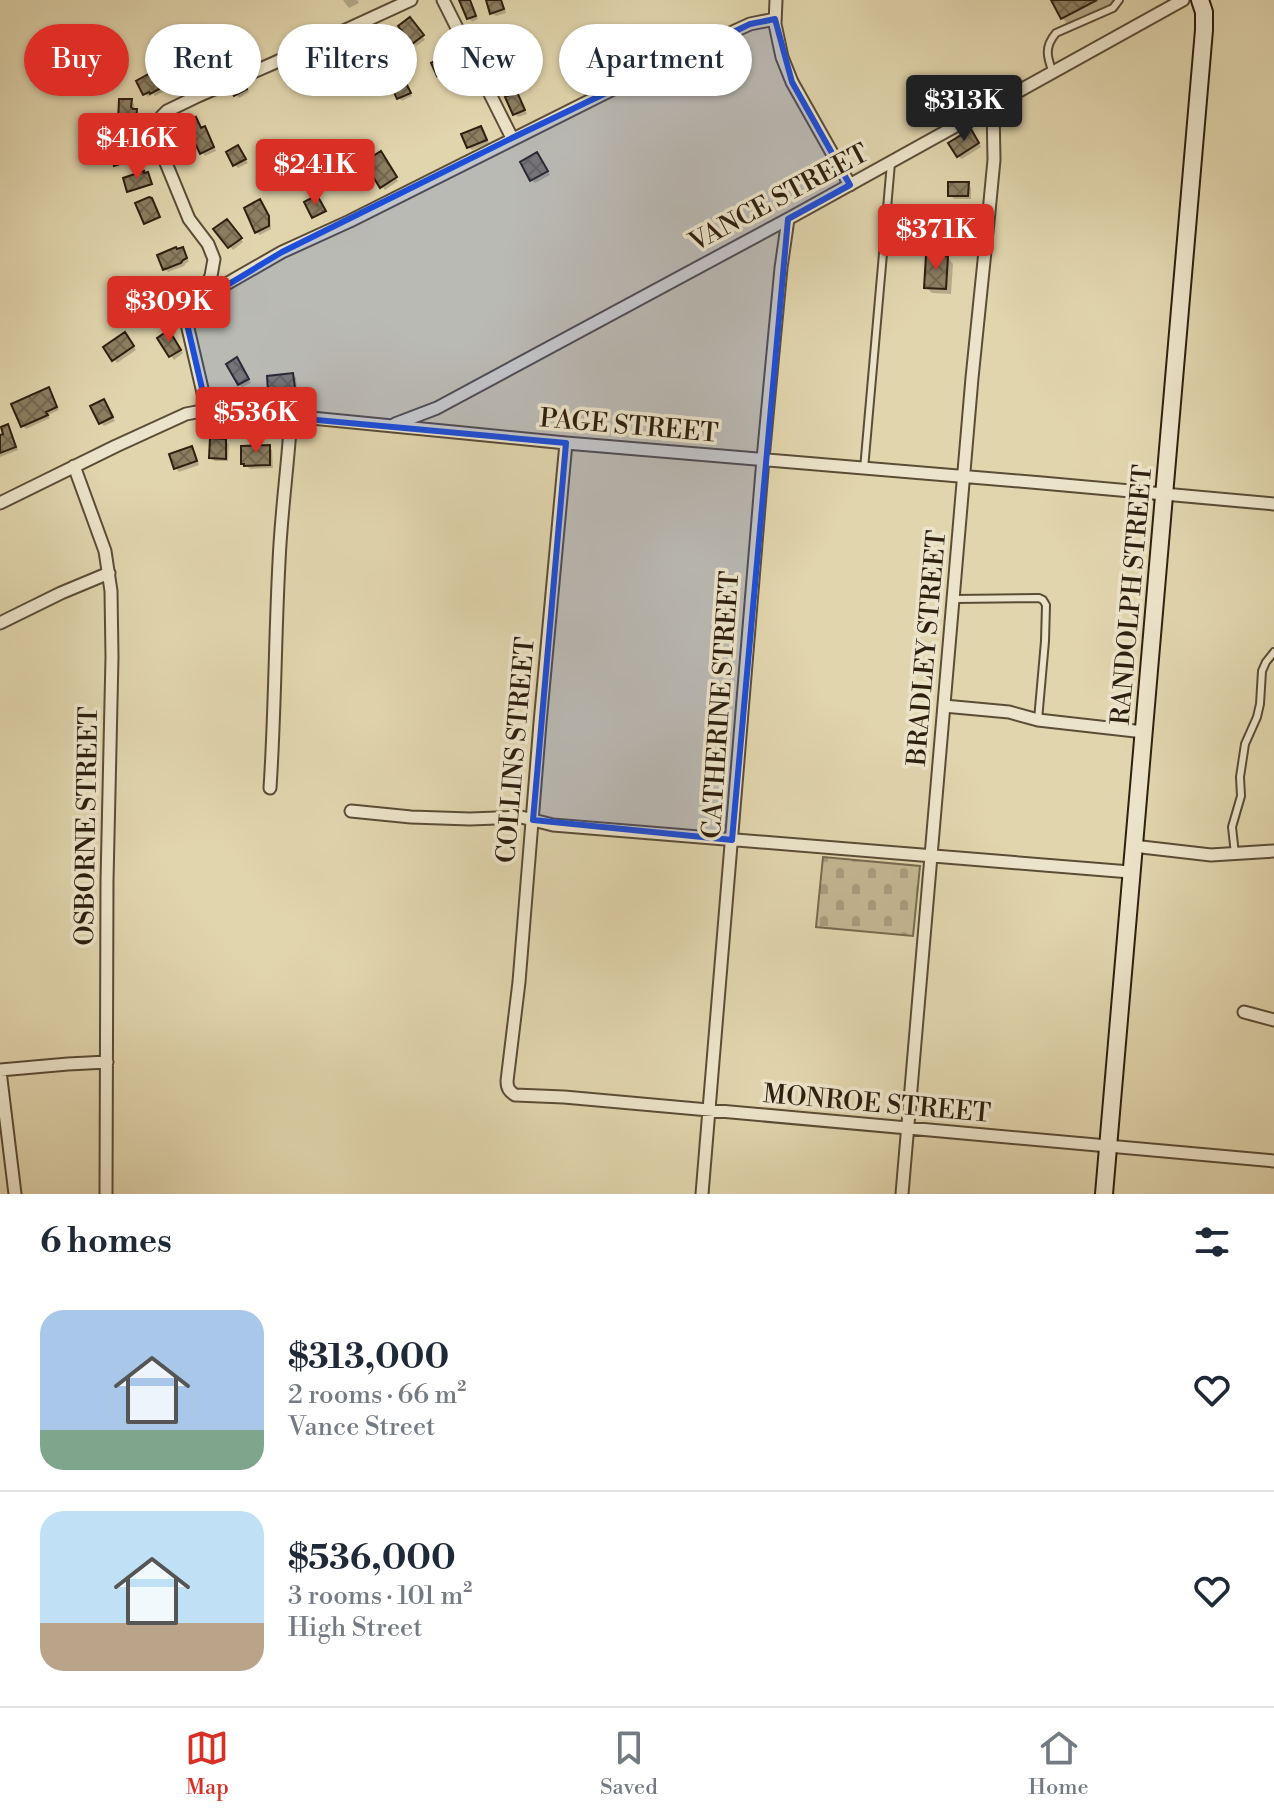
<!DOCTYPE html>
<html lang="en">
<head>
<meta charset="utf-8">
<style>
	:root { --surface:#fff; --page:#f2f2f3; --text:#1f2937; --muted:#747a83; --line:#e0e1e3; --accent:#d93025 }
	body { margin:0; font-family:"Libre Bodoni",serif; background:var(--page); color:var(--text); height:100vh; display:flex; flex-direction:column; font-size:30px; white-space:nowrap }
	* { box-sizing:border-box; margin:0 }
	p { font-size:26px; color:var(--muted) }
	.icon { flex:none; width:44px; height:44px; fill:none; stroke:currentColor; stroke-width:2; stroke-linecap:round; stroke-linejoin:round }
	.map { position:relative; height:1194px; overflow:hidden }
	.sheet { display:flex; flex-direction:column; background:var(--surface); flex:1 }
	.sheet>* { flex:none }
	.guide { position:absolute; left:24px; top:24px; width:800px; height:72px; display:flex; gap:16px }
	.price { position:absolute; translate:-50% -68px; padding:0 18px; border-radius:8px; background:var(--accent); color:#fff; font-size:26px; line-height:52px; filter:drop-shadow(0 2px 4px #0008) }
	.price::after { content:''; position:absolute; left:50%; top:48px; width:24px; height:18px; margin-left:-12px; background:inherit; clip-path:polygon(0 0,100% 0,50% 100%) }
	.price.on { background:#222; color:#fff }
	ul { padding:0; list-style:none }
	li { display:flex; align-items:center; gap:24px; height:200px; padding:0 40px }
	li+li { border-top:2px solid var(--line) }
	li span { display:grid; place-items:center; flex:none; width:224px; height:160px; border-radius:24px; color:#555 }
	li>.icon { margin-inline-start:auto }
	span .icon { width:96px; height:96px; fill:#fffc; stroke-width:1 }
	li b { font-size:34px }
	h2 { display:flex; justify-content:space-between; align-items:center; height:96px; padding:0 40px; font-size:34px }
	.pill { padding:0 28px; border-radius:36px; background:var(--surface); box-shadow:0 2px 6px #0004; font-size:28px; line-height:72px }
	.pill.on { background:var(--accent); color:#fff }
	.tabs { display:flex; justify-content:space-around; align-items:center; height:112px; border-top:2px solid var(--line); background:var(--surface); font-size:22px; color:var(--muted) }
	.tabs a { display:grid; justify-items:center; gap:4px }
	.tabs .on { color:var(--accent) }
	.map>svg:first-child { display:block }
</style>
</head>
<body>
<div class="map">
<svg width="1274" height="1194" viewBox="0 0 1274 1194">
	<defs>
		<pattern id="cemetery-stones" width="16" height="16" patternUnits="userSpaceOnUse" patternTransform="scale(2)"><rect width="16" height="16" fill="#c3b692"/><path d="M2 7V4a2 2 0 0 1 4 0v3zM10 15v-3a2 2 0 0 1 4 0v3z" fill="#a89c7d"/></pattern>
		<pattern id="building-cross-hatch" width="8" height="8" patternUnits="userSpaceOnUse" patternTransform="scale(2)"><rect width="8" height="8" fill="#8b7e61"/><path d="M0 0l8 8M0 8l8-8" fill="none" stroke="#72674e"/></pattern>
	</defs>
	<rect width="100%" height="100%" fill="#e1d5ad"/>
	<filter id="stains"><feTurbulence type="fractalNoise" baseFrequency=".0025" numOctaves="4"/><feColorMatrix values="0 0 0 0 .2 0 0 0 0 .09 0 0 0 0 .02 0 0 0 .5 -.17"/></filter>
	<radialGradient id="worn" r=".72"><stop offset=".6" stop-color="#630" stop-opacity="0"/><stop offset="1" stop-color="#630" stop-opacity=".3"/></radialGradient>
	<path fill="url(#cemetery-stones)" stroke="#786a50" stroke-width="2" d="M823 857 920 866 913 936 816 927Z"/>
	<path fill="#0003" d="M343 0H357L359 3 349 8Z
		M464 0 471 2 478 19 472 22 469 18Z
		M488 0H502L506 13 496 16 492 13Z
		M1053 0H1115V2L1070 26 1062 18Z
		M413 23 425 40 416 46 413 43Z
		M201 52 211 69 207 71 208 74 204 76 198 71Z
		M444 59 452 73 442 78 439 74Z
		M401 75 412 96 402 101 399 98Z
		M155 78 163 92 155 96 153 94 148 97 145 93Z
		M246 87 249 92 239 98 236 94Z
		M517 94 527 114 518 117 515 114Z
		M938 98 943 108 931 114 928 111Z
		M131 101 134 104 135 111 140 114 139 123H129V126L123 125 120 121Z
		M196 120 202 129 204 128 208 131 216 151 205 156 199 147 197 149 187 140Z
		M481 128 489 143 472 150 468 146Z
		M974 135 981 147 962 159 958 156Z
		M132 146 140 147 144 157 117 166 110 147Z
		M241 151 248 163 238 168 235 165Z
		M537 154 550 175 535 183 531 180Z
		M384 157 398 181 385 190 382 186Z
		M968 184 971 188V199H954L950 195Z
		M260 202 270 217 271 229 260 235 256 232Z
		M954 219 958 222 955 246 943 245 940 241Z
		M230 224 243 242 233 250 216 229Z
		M182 249 189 262 186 263 184 266 168 272 165 269Z
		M948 258 953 264 951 294 932 293 926 287Z
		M172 336 183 353 174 360 159 339Z
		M128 338 136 350 117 363 114 359Z
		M237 360 251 383 242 387 239 384Z
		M293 375 296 378 297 391 274 393 270 390Z
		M48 389 52 393 59 410 48 415 50 418 26 429 23 426Z
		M107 405 115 421 104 426 101 423Z
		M7 427 10 430 18 450 0 457V437L6 435Z
		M225 441 229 444 228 461H215L211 458Z
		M269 447 272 450 273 468 250 469 243 463Z
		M191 448 195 452 199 465 179 472 176 468Z"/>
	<path fill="url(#building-cross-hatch)" stroke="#2e1f0f" stroke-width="2" d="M459 0H470L476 16 467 19Z
		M486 0H501L504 9 490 14Z
		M1051 0H1097L1061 19Z
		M410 17 424 35 412 44 398 26Z
		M202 50 209 66 205 67 206 71 199 74 198 71 196 72 189 56Z
		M444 56 450 69 437 76 431 63Z
		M152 72 161 88 150 94 149 92 143 95 136 81Z
		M401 73 411 93 397 99 388 79Z
		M243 81 247 89 234 96 230 88Z
		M517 92 525 110 513 115 505 97Z
		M935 92 941 104 926 112 920 100Z
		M119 99H132L131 107 133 109H137L136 120H127L126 124 118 122Z
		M196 117 201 128 205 126 214 147 200 154 196 145 192 147 188 139 185 141 180 131 183 130 181 125Z
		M481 126 487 140 467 148 461 134Z
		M971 129 979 143 957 157 948 143Z
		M130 136 132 144 140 143 144 156 114 166 108 146 122 141V138Z
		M238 145 246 159 233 166 226 152Z
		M381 151 397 177 380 188 364 162Z
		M537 152 548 171 530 181 520 162Z
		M144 171V173L148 172 152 184 127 192 123 178Z
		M948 182H969L968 196H948Z
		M317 195 326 211 312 218 304 202Z
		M149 197 152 198 160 217 144 224 135 203Z
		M260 199 269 216V226L255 233 244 208Z
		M940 215 955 217 953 244 938 242Z
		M227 219 242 238 228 248 213 229Z
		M176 247 177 249 183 247 187 258 183 260 181 263 163 270 157 255Z
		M926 255 948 256 946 289 924 288Z
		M169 330 181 350 169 357 157 338Z
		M125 332 134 346 112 361 103 347Z
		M237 357 249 379 238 385 226 364Z
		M293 373 295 388 268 391 267 376Z
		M49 387 57 407 46 412 48 415 21 427 11 404Z
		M104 399 113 417 99 424 90 406Z
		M8 424 16 447 0 453V435L3 434 1 427Z
		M210 438 226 439V459L209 458Z
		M270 445V465L244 466V464H241V446Z
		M192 446 197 461 174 469 169 454Z"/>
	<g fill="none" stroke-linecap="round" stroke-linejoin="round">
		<defs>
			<path id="lane" d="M1053 73C1047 57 1044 47 1056 33L1113 8 1119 0
				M864 469 891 163
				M954 599 1039 598 1043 600 1046 605 1045 641 1038 720
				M1235 854 1232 827 1241 796 1240 777 1245 744 1257 717 1260 704 1262 671 1266 662 1274 652"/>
			<path id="street" d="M443 0 512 138
				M776 0 775 24 782 57 792 82 850 185
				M200 299 282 252 350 221 669 61 750 24 775 19
				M207 410 187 324 186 316 189 308 200 299 211 276 214 259 208 244 189 219 159 146 156 138V129L162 116 167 111 198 96 274 63 411 0
				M395 424 437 408 788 219 1183 0
				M566 443 540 723 519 982 507 1081C507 1088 509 1091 515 1095L564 1097 1274 1161
				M74 466 105 551 111 591 112 657 107 881 106 1194
				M0 503 116 446 186 414 207 410 291 416 566 443 1042 483 1274 504
				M0 623 61 593 109 573
				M944 706 1009 712 1038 720 1144 732
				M270 788C275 713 275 637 279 562 281 513 288 465 291 416
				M351 811 411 817 470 819 521 817 553 825 1130 872
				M1133 846 1211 855 1274 851
				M1244 1012 1274 1020
				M0 1070 68 1064 107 1062
				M0 1071 15 1194
				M702 1194 763 459 781 268 788 219
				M902 1194 972 378 989 212 994 160 993 106"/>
			<path id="secondary" d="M1104 1194 1204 30V12L1200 0"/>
		</defs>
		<use href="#lane" stroke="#5b4c36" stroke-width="10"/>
		<use href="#street" stroke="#5b4c36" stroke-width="15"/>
		<use href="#secondary" stroke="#2e1f0f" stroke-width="20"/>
		<use href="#lane" stroke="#ece4ca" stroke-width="6"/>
		<use href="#street" stroke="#ece4ca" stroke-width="11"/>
		<use href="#secondary" stroke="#ece4ca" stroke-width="16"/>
	</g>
	<path fill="#1d4ed8" fill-opacity="0.2" stroke="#1d4ed8" stroke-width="6" stroke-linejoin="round" d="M775 19 792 82 850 185 788 219 732 840 533 820 566 443 207 410 187 324 189 308 282 252 512 138 750 24Z"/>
	<g text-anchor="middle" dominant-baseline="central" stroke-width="7" stroke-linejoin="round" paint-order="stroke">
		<g font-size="26" fill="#2e1f0f" stroke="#ece4ca">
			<text transform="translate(779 198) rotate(-28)">VANCE STREET</text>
			<text transform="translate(629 426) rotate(5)">PAGE STREET</text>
			<text transform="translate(1132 595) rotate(-85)">RANDOLPH STREET</text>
			<text transform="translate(927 648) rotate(-85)">BRADLEY STREET</text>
			<text transform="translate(721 705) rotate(-86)">CATHERINE STREET</text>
			<text transform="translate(516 750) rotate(-85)">COLLINS STREET</text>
			<text transform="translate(87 826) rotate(-89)">OSBORNE STREET</text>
			<text transform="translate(877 1104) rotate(5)">MONROE STREET</text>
		</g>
	</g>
	<rect width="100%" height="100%" filter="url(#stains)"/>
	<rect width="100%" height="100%" fill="url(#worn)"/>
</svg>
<b class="price on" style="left:964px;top:143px">$313K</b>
<b class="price" style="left:137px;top:181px">$416K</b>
<b class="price" style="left:315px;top:207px">$241K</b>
<b class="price" style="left:936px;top:272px">$371K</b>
<b class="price" style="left:169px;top:344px">$309K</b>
<b class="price" style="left:256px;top:455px">$536K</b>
<div class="guide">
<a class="pill on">Buy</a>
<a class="pill">Rent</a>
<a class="pill">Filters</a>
<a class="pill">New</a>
<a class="pill">Apartment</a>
</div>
</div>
<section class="sheet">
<h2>6 homes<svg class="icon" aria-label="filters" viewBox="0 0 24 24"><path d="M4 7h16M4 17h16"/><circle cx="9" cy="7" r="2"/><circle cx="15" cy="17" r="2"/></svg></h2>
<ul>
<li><span style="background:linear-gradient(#a9c7e8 75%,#7fa58c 0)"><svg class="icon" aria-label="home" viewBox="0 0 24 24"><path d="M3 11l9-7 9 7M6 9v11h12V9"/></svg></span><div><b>$313,000</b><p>2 rooms · 66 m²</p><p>Vance Street</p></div><svg class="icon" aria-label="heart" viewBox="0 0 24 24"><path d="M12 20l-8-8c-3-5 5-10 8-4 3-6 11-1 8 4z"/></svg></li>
<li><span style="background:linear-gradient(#bfe0f5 70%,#b9a48a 0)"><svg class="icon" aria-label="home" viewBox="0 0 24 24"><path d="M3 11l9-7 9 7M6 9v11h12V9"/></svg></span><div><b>$536,000</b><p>3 rooms · 101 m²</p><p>High Street</p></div><svg class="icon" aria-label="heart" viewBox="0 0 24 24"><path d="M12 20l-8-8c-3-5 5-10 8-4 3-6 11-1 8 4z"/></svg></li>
</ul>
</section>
<nav class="tabs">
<a class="on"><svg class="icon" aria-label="map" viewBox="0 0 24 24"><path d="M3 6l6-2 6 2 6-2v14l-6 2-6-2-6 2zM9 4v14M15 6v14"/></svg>Map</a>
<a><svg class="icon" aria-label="saved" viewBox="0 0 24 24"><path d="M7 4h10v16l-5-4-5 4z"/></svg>Saved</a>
<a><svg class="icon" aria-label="home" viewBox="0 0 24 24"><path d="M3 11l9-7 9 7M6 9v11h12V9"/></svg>Home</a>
</nav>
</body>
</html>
